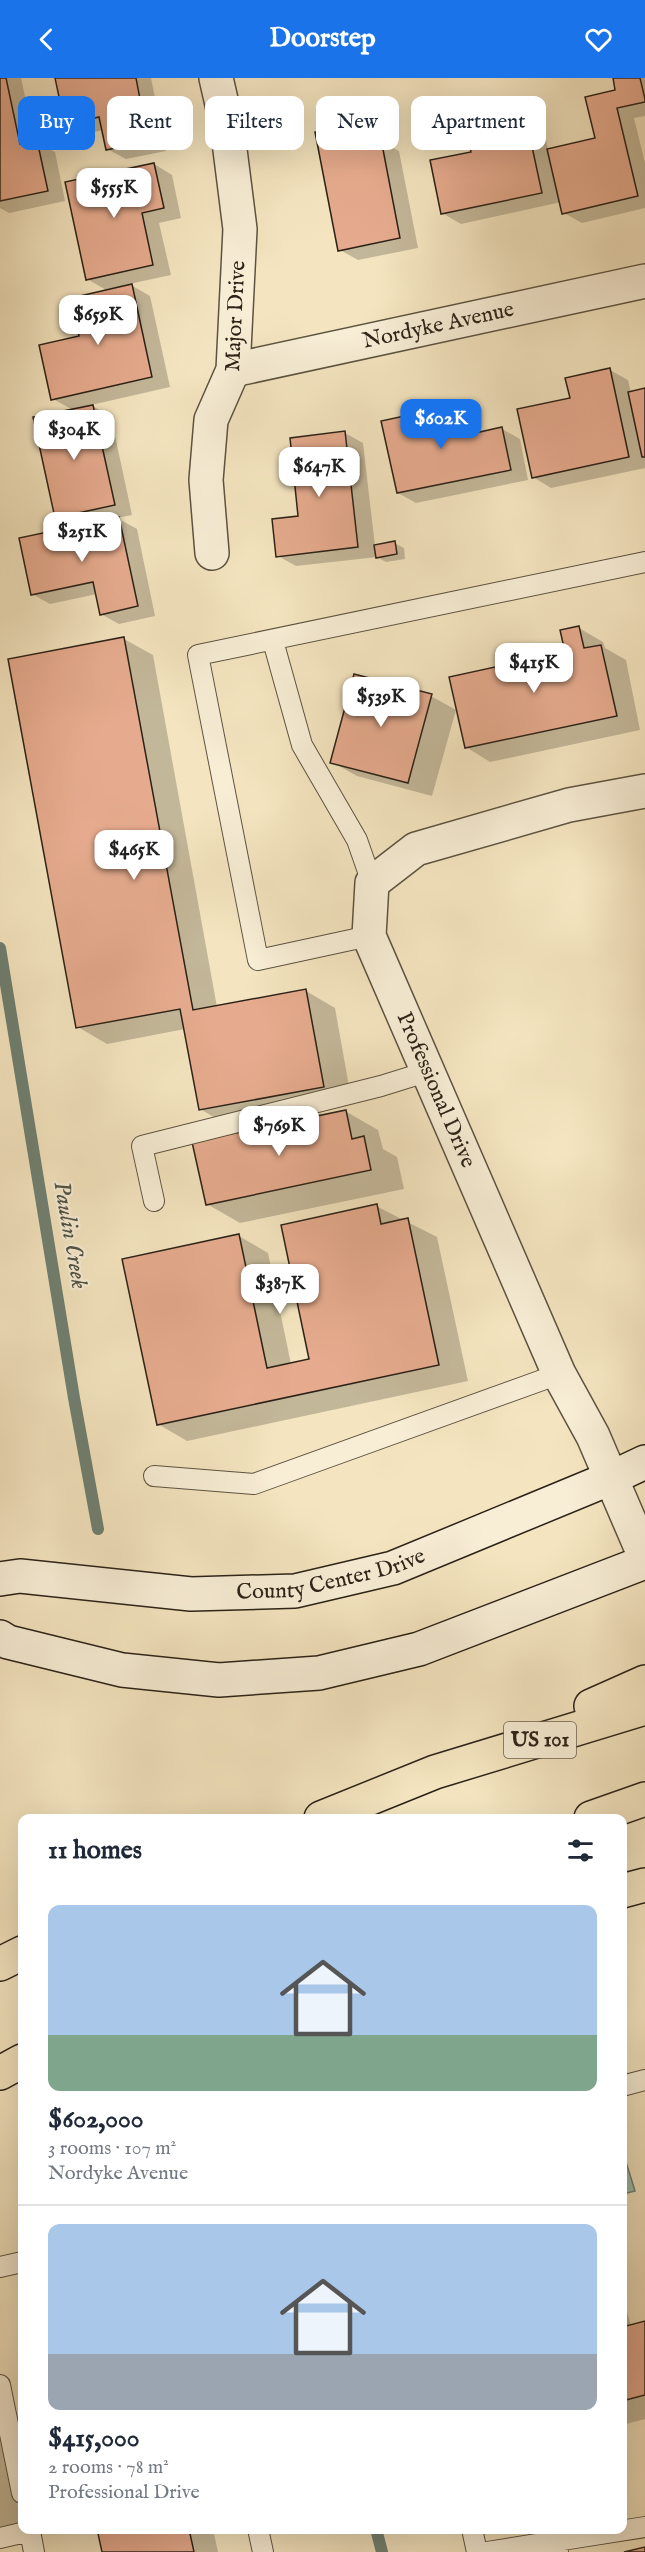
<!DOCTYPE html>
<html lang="en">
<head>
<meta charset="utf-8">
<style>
	:root { --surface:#fff; --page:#f6f6f7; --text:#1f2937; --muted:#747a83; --line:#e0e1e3; --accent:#1a73e8 }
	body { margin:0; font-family:"IM FELL English",serif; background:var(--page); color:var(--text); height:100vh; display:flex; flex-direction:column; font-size:22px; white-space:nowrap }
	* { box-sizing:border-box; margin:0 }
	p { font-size:20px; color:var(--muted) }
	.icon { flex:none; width:33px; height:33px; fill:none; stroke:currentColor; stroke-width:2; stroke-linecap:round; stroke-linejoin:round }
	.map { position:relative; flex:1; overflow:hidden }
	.panel { position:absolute; left:18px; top:1736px; width:609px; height:720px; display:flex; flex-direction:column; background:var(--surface); border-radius:12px; box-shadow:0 6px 24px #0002 }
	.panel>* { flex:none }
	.hud { position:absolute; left:18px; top:18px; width:609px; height:54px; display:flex; gap:12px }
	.price { position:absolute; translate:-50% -51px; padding:0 14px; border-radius:12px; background:#fff; color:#222; font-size:20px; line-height:39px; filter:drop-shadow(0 2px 3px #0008) }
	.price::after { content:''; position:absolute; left:50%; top:36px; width:18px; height:14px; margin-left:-9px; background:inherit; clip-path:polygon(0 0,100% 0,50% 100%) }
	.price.active { background:var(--accent); color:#fff }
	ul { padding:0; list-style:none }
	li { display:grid; align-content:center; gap:12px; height:318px; padding:0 30px }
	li+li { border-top:2px solid var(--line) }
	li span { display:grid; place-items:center; height:186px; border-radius:12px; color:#555 }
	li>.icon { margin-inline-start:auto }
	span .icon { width:108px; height:108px; fill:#fffc; stroke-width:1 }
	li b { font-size:26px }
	h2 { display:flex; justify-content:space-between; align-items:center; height:72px; padding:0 30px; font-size:26px }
	.tag { padding:0 21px; border-radius:12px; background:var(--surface); box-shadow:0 6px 24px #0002; font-size:21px; line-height:54px }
	.tag.active { background:var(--accent); color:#fff }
	header { display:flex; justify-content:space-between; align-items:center; height:78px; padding:0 30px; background:var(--accent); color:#fff; font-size:27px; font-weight:700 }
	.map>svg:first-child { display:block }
</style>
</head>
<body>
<header><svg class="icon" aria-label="back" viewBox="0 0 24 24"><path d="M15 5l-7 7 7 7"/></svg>Doorstep<svg class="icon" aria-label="heart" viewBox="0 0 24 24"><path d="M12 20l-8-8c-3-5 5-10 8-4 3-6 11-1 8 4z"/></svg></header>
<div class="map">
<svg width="645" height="2474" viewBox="0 0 645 2474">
	<rect width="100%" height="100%" fill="#f4e5c0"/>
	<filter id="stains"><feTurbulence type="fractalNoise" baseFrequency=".00333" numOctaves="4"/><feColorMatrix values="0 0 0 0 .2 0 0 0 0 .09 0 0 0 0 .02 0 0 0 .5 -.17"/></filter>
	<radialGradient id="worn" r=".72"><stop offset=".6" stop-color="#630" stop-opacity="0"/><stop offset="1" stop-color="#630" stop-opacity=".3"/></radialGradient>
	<path fill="#9cbfae" stroke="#6f8072" stroke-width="1.5" d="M622 2071 635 2113 623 2116H622Z"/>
	<path fill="#0003" d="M0 0H21L35 64 55 74 65 123 9 135 0 130Z
		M57 0H151L166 73 126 81 107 71 103 52 85 56 67 46Z
		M614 0H645V38L634 40 645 85V130L582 145 564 135 561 124 461 146 442 135 473 75 528 52 546 62 548 72 597 61 617 13Z
		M344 50 362 61 363 66 380 63 399 73 418 170 358 182 340 172Z
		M154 86 172 97 181 140 159 145 171 197 129 206 150 218 170 309 91 327 111 339 132 437 117 440 137 451 155 538 119 546 101 536 97 516 50 526 32 516 75 450 56 439 73 332 53 321 81 259 108 213 87 201Z
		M610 292 628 302 631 315 645 312V390L551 410 533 399 571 321Z
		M456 329 474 339 477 356 502 351 520 361 528 402 416 425 398 415Z
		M345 355 363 365 375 468 394 465 404 470 405 481 386 484 377 479 296 488 278 478Z
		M579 550 603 564 605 570 626 582 640 652 490 684 466 669 567 576Z
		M124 561 153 577 217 929 306 913 335 930 352 1025 229 1048 200 1031 185 951 107 966 78 949Z
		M431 618 456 632 432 718 357 698 332 684Z
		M345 1033 378 1052 383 1071 397 1079 404 1111 240 1145 207 1126Z
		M376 1128 437 1159 468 1303 187 1363 158 1346 239 1158 268 1175 291 1286 311 1282Z
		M622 2216 631 2248 645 2244V2341L622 2347Z
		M0 2343 23 2453 0 2458Z
		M99 2451H213L218 2474H104Z"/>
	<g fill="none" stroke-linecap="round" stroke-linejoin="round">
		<path stroke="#6f8072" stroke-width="12" d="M0 870 74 1320 98 1451
			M376 2451 382 2474"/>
	</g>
	<path fill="#e6ab8e" stroke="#2b2217" stroke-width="1.5" d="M0 0H6L20 66 37 62 48 113 0 123Z
		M55 0H136L148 63 106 72 99 39 65 47Z
		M613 0H640L645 21V24L617 30 638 118 562 136 547 71 595 60 585 19 615 12Z
		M344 49 348 68 381 61 400 160 338 173 315 54Z
		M528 50 542 115 441 136 430 82 471 74 469 63Z
		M154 85 164 130 142 135 153 187 86 202 65 104Z
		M132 206 152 299 51 322 39 267 79 258 71 220Z
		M610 290 629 379 532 400 517 331 570 320 565 300Z
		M645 310V379H642L628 314Z
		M93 327 115 427 55 440 33 339Z
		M456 327 462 358 502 349 511 392 397 415 381 343Z
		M345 353 358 469 276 479 272 441 298 438 290 360Z
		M119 439 138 528 100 537 93 504 31 517 19 460Z
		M395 463 397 476 376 480 374 467Z
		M579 548 584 570 601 567 617 638 465 670 449 599 565 574 560 552Z
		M124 559 193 932 306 911 324 1009 199 1032 180 931 76 950 8 581Z
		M354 596 432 616 408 705 330 685Z
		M346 1032 352 1061 364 1058 371 1092 206 1127 192 1064Z
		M377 1126 381 1146 408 1140 439 1287 157 1347 122 1181 239 1156 267 1290 309 1281 281 1147Z
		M645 2243V2317L622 2323V2249Z
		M22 2325V2345L19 2326Z
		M97 2451H189L194 2474H102Z
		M645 2469V2474H624Z"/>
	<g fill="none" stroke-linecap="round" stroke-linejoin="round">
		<defs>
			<path id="lane" d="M273 563 302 667 357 762 372 805
				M369 858 258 882 198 577 645 484
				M154 1123 142 1068 381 1008 426 994
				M154 1398 254 1406 559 1296
				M622 2008 645 2002
				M0 2189 22 2184
				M0 2307 22 2415
				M258 2451 263 2474
				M472 2451 477 2474
				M0 2460 30 2453 34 2474
				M487 2474 556 2463
				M558 2474 556 2463 645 2449"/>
			<g id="street">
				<path id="s1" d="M233 292 645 203"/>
				<path id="s2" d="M212 475 206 402 211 342 233 292 240 151 227 48 216 0"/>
				<path id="s3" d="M645 713 569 727 416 771 372 805 369 858 559 1296 593 1358 645 1479"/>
			</g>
			<g id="secondary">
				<path id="s4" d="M0 1501 20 1498 191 1516 295 1513 393 1490 611 1400 645 1384"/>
				<path d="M0 1559 8 1564 122 1592 219 1602 319 1595 419 1571 645 1484"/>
			</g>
			<path id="highway" d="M591 1628 645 1604
				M321 1740 435 1694 645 1630
				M591 1740 645 1721
				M622 1813 645 1807
				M0 1886 22 1875
				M0 1995 22 1983"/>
		</defs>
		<use href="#lane" stroke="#5d5341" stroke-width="22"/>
		<use href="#street" stroke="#5d5341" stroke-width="36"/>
		<use href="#secondary" stroke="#2b2217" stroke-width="36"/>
		<use href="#highway" stroke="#2b2217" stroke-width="36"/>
		<use href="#lane" stroke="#f8eed6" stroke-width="20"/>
		<use href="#street" stroke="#f8eed6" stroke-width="33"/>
		<use href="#secondary" stroke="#f8eed6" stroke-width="33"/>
		<use href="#highway" stroke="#f4e5c0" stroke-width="33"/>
	</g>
	<g text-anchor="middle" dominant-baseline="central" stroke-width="4.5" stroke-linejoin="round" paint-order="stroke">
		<rect fill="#f8eed6" stroke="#685f50" stroke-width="1.5" x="504" y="1644" width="72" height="36" rx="4.5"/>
		<g font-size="21" font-weight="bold" fill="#2b2217">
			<text x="540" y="1662">US 101</text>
		</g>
		<g font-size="22" fill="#2b2217" stroke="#f8eed6">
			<text stroke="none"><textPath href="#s2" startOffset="242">Major Drive</textPath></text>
			<text stroke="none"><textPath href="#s1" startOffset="210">Nordyke Avenue</textPath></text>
			<text stroke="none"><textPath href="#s3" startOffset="513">Professional Drive</textPath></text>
			<text stroke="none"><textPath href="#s4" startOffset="334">County Center Drive</textPath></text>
		</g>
		<g font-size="24" font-style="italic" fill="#4d5144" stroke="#f8eed6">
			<text transform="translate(70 1157) rotate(80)">Paulin Creek</text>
		</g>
	</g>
	<rect width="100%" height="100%" filter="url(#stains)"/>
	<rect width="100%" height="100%" fill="url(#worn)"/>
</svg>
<b class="price" style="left:114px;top:141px">$555K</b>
<b class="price" style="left:98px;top:268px">$659K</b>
<b class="price active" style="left:441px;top:372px">$602K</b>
<b class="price" style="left:74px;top:383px">$304K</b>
<b class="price" style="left:319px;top:420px">$647K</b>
<b class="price" style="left:82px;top:485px">$251K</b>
<b class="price" style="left:534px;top:616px">$415K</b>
<b class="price" style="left:381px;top:650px">$539K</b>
<b class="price" style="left:134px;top:803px">$465K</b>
<b class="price" style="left:279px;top:1079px">$769K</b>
<b class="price" style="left:280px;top:1237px">$387K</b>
<div class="hud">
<a class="tag active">Buy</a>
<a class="tag">Rent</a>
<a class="tag">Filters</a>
<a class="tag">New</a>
<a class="tag">Apartment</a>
</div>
<section class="panel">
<h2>11 homes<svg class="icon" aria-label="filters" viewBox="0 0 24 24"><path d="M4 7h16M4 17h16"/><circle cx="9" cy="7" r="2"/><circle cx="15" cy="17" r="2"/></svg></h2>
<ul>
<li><span style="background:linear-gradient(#a9c7e8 70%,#7fa58c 0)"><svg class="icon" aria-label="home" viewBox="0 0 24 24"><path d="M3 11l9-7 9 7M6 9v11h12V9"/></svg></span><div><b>$602,000</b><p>3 rooms · 107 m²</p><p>Nordyke Avenue</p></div></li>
<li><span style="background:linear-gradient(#a9c7e8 70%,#9aa5b1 0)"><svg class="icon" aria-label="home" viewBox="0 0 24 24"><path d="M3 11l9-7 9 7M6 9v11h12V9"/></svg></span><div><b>$415,000</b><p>2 rooms · 78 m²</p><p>Professional Drive</p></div></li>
</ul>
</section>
</div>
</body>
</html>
